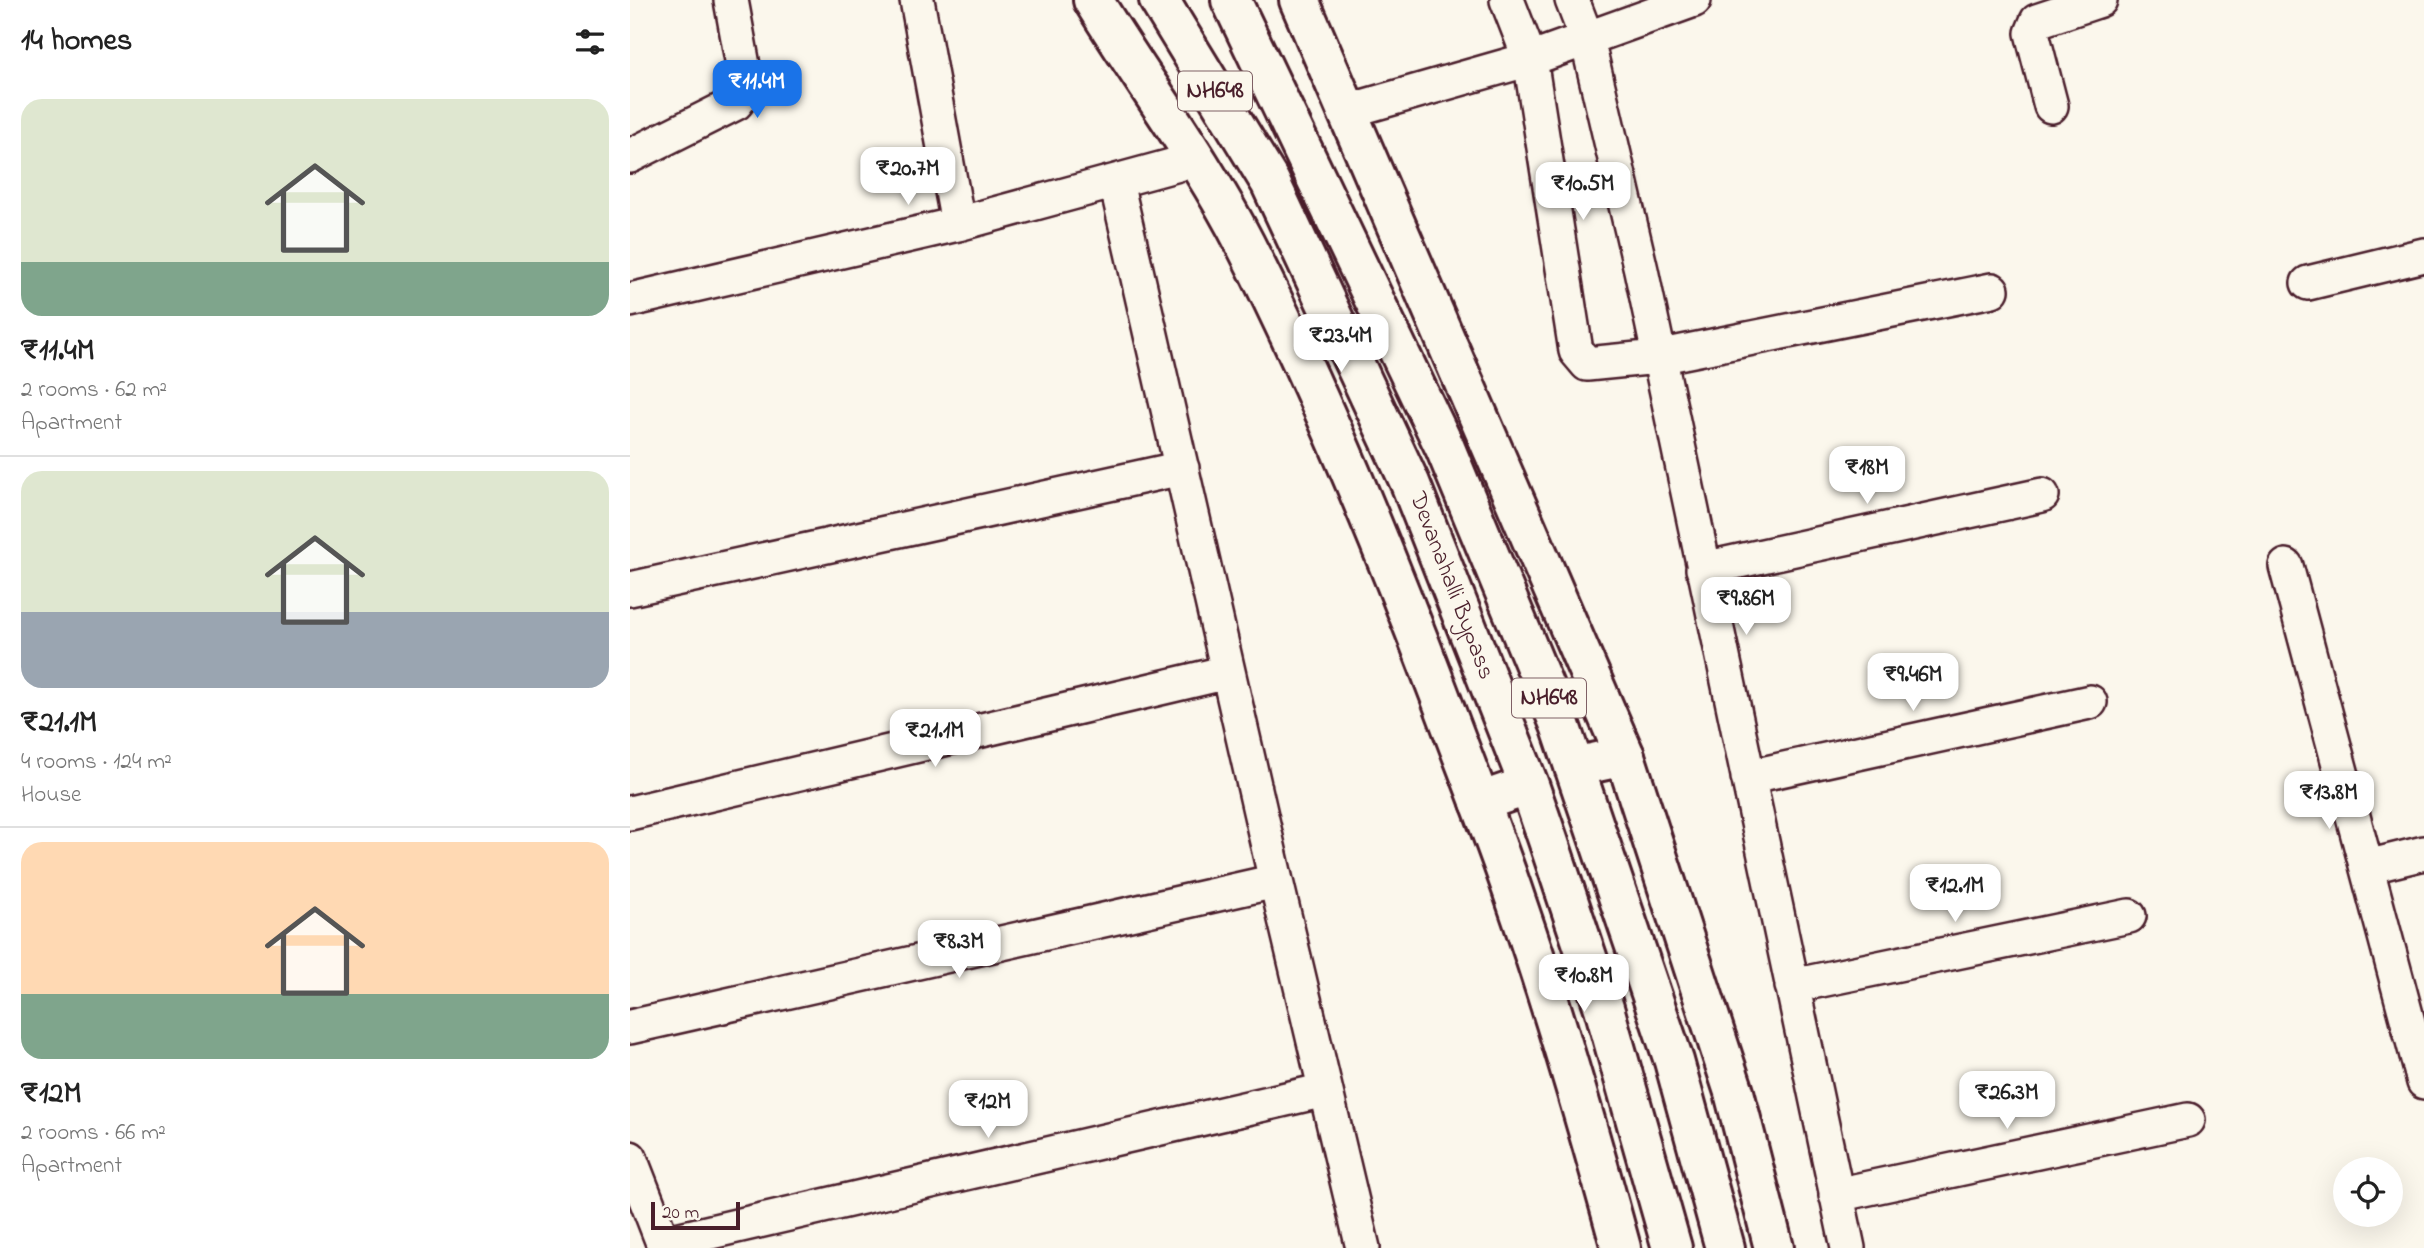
<!DOCTYPE html>
<html lang="en">
<head>
<meta charset="utf-8">
<style>
	:root { --surface:#fff; --page:#f6f6f6; --text:#222; --muted:#767676; --line:#e0e0e0; --accent:#1a73e8 }
	body { margin:0; font-family:"Indie Flower",sans-serif; background:var(--page); color:var(--text); height:100vh; display:flex; flex-direction:column; font-size:26px; white-space:nowrap }
	* { box-sizing:border-box; margin:0 }
	p { font-size:23px; color:var(--muted) }
	.icon { flex:none; width:38px; height:38px; fill:none; stroke:currentColor; stroke-width:2; stroke-linecap:round; stroke-linejoin:round }
	.map { position:relative; flex:1; overflow:hidden }
	.drawer { display:flex; flex-direction:column; background:var(--surface); width:630px }
	.drawer>* { flex:none }
	.fabs { position:absolute; left:1703px; top:1157px; display:grid; gap:14px }
	.fabs a { display:grid; place-items:center; width:70px; height:70px; border-radius:50%; background:var(--surface); box-shadow:0 7px 28px #0002; font-size:35px }
	.scale { position:absolute; left:21px; bottom:18px; width:89px; box-sizing:border-box; padding-left:7px; border:4px solid #4a1f2b; border-top:0; font-size:19px; line-height:24px; white-space:nowrap; color:#4a1f2b; -webkit-text-stroke:5px #fbf7ec; paint-order:stroke }
	.price { position:absolute; translate:-50% -60px; padding:0 16px; border-radius:14px; background:#fff; color:#222; font-size:23px; line-height:46px; filter:drop-shadow(0 2px 4px #0008) }
	.price::after { content:''; position:absolute; left:50%; top:42px; width:21px; height:16px; margin-left:-10px; background:inherit; clip-path:polygon(0 0,100% 0,50% 100%) }
	.price.current { background:var(--accent); color:#fff }
	ul { padding:0; list-style:none }
	li { display:grid; align-content:center; gap:14px; height:371px; padding:0 21px }
	li+li { border-top:2px solid var(--line) }
	li span { display:grid; place-items:center; height:217px; border-radius:21px; color:#555 }
	li>.icon { margin-inline-start:auto }
	span .icon { width:126px; height:126px; fill:#fffc; stroke-width:1 }
	li b { font-size:30px }
	h2 { display:flex; justify-content:space-between; align-items:center; height:84px; padding:0 21px; font-size:30px }
	main { display:flex; flex:1; min-height:0 }
	.map>svg:first-child { display:block }
</style>
</head>
<body>
<main>
<section class="drawer">
<h2>14 homes<svg class="icon" aria-label="filters" viewBox="0 0 24 24"><path d="M4 7h16M4 17h16"/><circle cx="9" cy="7" r="2"/><circle cx="15" cy="17" r="2"/></svg></h2>
<ul>
<li><span style="background:linear-gradient(#dfe7d0 75%,#7fa58c 0)"><svg class="icon" aria-label="home" viewBox="0 0 24 24"><path d="M3 11l9-7 9 7M6 9v11h12V9"/></svg></span><div><b>₹11.4M</b><p>2 rooms · 62 m²</p><p>Apartment</p></div></li>
<li><span style="background:linear-gradient(#dfe7d0 65%,#9aa5b1 0)"><svg class="icon" aria-label="home" viewBox="0 0 24 24"><path d="M3 11l9-7 9 7M6 9v11h12V9"/></svg></span><div><b>₹21.1M</b><p>4 rooms · 124 m²</p><p>House</p></div></li>
<li><span style="background:linear-gradient(#ffd9b3 70%,#7fa58c 0)"><svg class="icon" aria-label="home" viewBox="0 0 24 24"><path d="M3 11l9-7 9 7M6 9v11h12V9"/></svg></span><div><b>₹12M</b><p>2 rooms · 66 m²</p><p>Apartment</p></div></li>
</ul>
</section>
<div class="map">
<svg width="1794" height="1248" viewBox="0 0 1794 1248">
	<rect width="100%" height="100%" fill="#fbf7ec"/>
	<filter id="ink" filterUnits="userSpaceOnUse"><feTurbulence type="fractalNoise" baseFrequency=".0143" numOctaves="2"/><feDisplacementMap in="SourceGraphic" scale="14" xChannelSelector="R" yChannelSelector="G"/><feConvolveMatrix kernelMatrix="1 2 1 2 8 2 1 2 1" color-interpolation-filters="sRGB"/></filter>
	<g filter="url(#ink)">
		<g fill="none" stroke-linecap="round" stroke-linejoin="round">
			<defs>
				<path id="street" d="M287 0 328 224
					M877 0 900 59 946 351 957 364 1028 357 1362 290
					M942 0 957 39 1011 270 1218 1248
					M1421 106 1402 33 1407 21 1470 0
					M718 111 900 59 1064 0
					M0 156 106 103 112 95 116 82 101 0
					M486 182 646 881 733 1248
					M1678 283 1794 255
					M0 300 328 224 567 159
					M1656 566 1794 1082
					M1073 569 1412 495
					M0 589 552 468
					M1118 777 1460 702
					M0 813 598 672
					M1737 867 1794 853
					M1162 986 1499 916
					M0 1027 646 881
					M0 1158 35 1248
					M1206 1195 1558 1120
					M33 1243 695 1090"/>
				<path id="secondary" d="M463 0C513 82 571 158 615 244 689 390 752 543 810 696 835 764 863 832 886 901 926 1016 959 1131 991 1248
					M669 0 995 756 1104 1092 1144 1248"/>
				<path id="highway" d="M529 0 640 182 780 483 899 785 918 840 974 1008 1042 1248
					M601 0 815 448 930 725 1044 1061 1095 1248
					M944 767 995 756
					M850 802 899 785"/>
			</defs>
			<use href="#street" stroke="#4a1f2b" stroke-width="38"/>
			<use href="#secondary" stroke="#4a1f2b" stroke-width="44"/>
			<use href="#highway" stroke="#4a1f2b" stroke-width="44"/>
			<use href="#street" stroke="#fbf7ec" stroke-width="33"/>
			<use href="#secondary" stroke="#fbf7ec" stroke-width="38"/>
			<use href="#highway" stroke="#fbf7ec" stroke-width="38"/>
		</g>
	</g>
	<g text-anchor="middle" dominant-baseline="central" stroke-width="5" stroke-linejoin="round" paint-order="stroke">
		<g fill="#fbf7ec" stroke="#7f6065" stroke-width="2">
			<rect x="548" y="71.5" width="74" height="39" rx="5"/>
			<rect x="882" y="678.5" width="74" height="39" rx="5"/>
		</g>
		<g font-size="23" font-weight="bold" fill="#4a1f2b">
			<text x="585" y="91">NH648</text>
			<text x="919" y="698">NH648</text>
		</g>
		<g font-size="24" fill="#4a1f2b" stroke="#fbf7ec">
			<text transform="translate(821 586) rotate(69)">Devanahalli Bypass</text>
		</g>
	</g>
</svg>
<div class="fabs">
<a><svg class="icon" aria-label="locate" viewBox="0 0 24 24"><circle cx="12" cy="12" r="6"/><path d="M12 2v4M12 18v4M2 12h4M18 12h4"/></svg></a>
</div>
<div class="scale">20 m</div>
<b class="price current" style="left:127px;top:120px">₹11.4M</b>
<b class="price" style="left:278px;top:207px">₹20.7M</b>
<b class="price" style="left:953px;top:222px">₹10.5M</b>
<b class="price" style="left:711px;top:374px">₹23.4M</b>
<b class="price" style="left:1237px;top:506px">₹18M</b>
<b class="price" style="left:1116px;top:637px">₹9.86M</b>
<b class="price" style="left:1283px;top:713px">₹9.46M</b>
<b class="price" style="left:305px;top:769px">₹21.1M</b>
<b class="price" style="left:1699px;top:831px">₹13.8M</b>
<b class="price" style="left:1325px;top:924px">₹12.1M</b>
<b class="price" style="left:329px;top:980px">₹8.3M</b>
<b class="price" style="left:954px;top:1014px">₹10.8M</b>
<b class="price" style="left:1377px;top:1131px">₹26.3M</b>
<b class="price" style="left:358px;top:1140px">₹12M</b>
</div>
</main>
</body>
</html>
